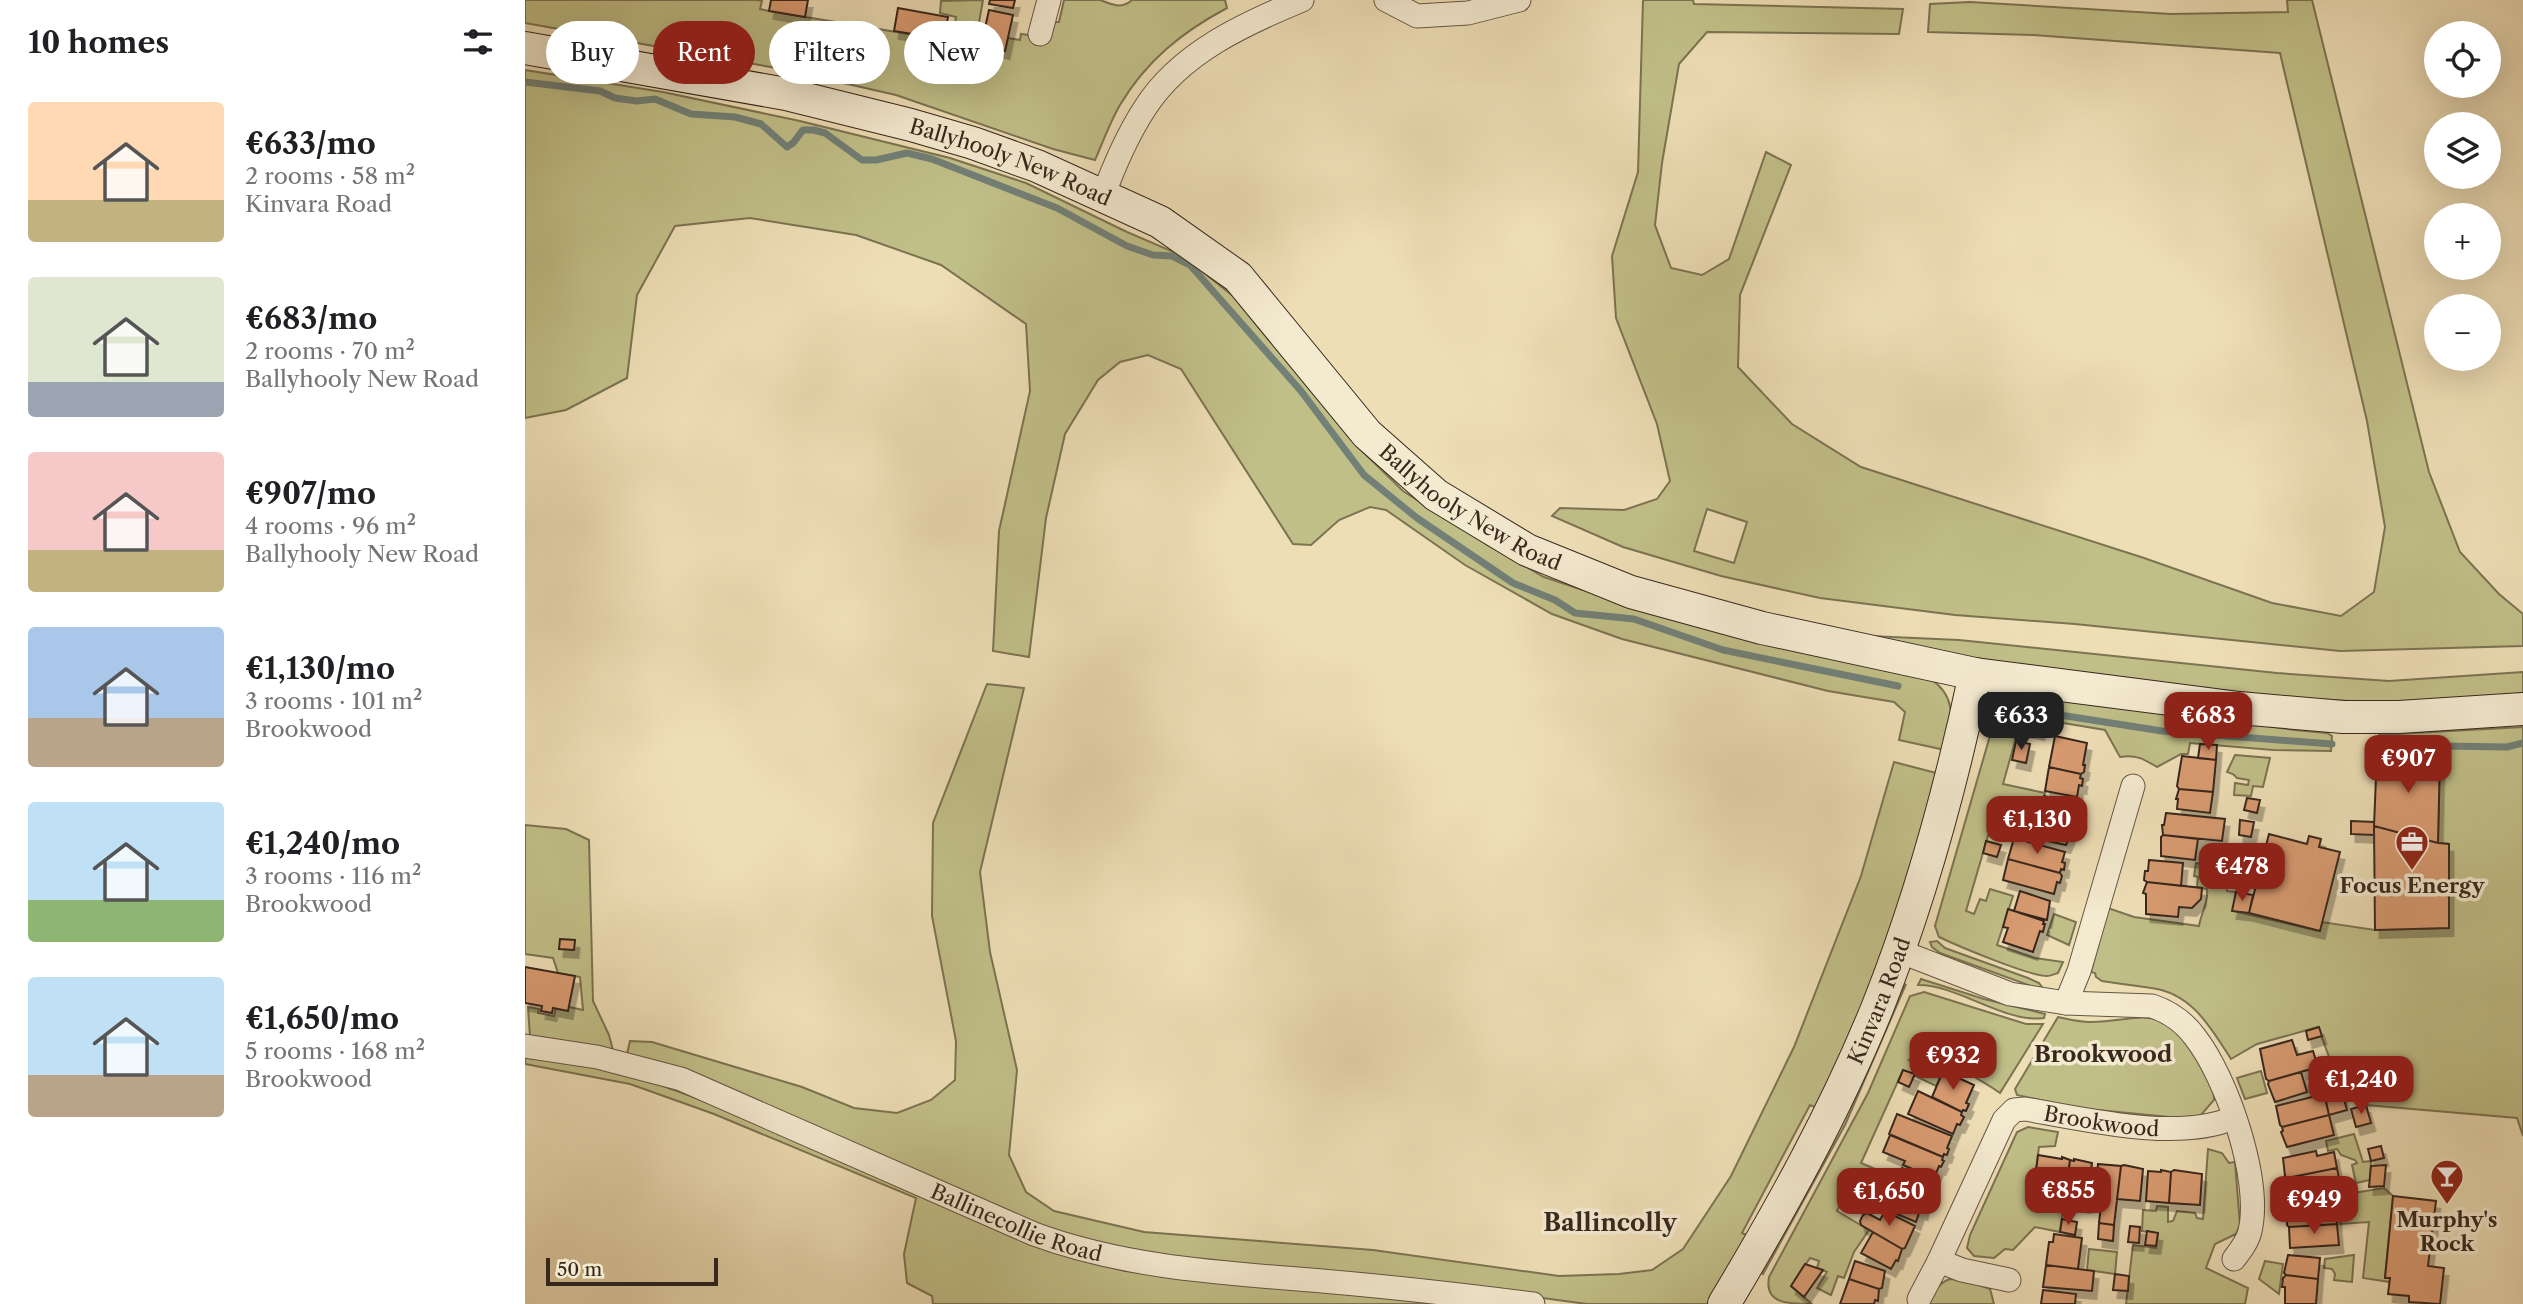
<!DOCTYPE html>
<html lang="en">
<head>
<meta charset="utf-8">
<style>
	:root { --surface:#fff; --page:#f2f2f2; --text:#202124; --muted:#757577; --accent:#8f2418 }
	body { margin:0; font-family:"Libre Caslon Text",serif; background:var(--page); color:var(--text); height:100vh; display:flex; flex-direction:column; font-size:26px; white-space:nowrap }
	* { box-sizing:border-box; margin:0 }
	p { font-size:23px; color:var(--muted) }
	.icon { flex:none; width:38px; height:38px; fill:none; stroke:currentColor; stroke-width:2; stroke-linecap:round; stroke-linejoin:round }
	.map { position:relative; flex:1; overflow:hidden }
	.details { display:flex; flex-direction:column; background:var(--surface); width:525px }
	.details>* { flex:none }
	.banner { position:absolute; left:21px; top:21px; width:665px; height:63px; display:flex; gap:14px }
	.fabs { position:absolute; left:1899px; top:21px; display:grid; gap:14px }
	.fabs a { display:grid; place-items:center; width:77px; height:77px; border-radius:50%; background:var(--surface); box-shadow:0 7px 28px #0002; font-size:35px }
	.scale { position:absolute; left:21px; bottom:18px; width:172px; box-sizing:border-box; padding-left:7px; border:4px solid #37271d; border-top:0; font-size:19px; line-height:24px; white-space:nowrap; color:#37271d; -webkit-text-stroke:5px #f4ead0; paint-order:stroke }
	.price { position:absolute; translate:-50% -60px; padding:0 16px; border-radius:14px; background:var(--accent); color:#fff; font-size:23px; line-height:46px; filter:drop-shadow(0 2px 4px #0008) }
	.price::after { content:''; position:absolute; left:50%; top:42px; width:21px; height:16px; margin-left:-10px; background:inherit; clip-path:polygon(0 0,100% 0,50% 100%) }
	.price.active { background:#222; color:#fff }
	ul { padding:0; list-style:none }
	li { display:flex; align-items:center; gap:21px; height:175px; padding:0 28px }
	li span { display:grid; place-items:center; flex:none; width:196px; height:140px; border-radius:7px; color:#555 }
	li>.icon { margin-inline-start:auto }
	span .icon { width:84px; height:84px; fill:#fffc; stroke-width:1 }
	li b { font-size:30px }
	h2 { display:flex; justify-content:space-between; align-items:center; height:84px; padding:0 28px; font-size:30px }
	.pill { padding:0 24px; border-radius:32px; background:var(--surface); box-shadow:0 7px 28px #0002; font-size:24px; line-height:63px }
	.pill.active { background:var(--accent); color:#fff }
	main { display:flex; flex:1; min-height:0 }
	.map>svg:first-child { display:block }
</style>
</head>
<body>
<main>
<section class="details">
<h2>10 homes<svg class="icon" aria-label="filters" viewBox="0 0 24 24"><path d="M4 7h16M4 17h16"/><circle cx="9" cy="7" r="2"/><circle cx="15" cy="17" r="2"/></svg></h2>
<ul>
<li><span style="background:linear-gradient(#ffd9b3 70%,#c2b280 0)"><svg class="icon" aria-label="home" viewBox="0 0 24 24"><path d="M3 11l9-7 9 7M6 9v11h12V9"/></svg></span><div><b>€633/mo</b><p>2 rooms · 58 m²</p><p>Kinvara Road</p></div></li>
<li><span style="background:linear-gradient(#dfe7d0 75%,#9aa5b1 0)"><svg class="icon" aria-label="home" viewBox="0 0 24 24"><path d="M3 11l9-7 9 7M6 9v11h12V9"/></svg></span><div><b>€683/mo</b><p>2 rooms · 70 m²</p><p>Ballyhooly New Road</p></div></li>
<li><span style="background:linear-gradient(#f6c9c9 70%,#c2b280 0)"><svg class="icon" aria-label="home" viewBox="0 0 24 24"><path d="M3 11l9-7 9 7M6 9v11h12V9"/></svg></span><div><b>€907/mo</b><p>4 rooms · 96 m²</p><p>Ballyhooly New Road</p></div></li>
<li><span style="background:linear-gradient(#a9c7e8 65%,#b9a48a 0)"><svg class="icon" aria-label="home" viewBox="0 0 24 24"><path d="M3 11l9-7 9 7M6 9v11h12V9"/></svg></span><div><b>€1,130/mo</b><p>3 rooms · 101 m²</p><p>Brookwood</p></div></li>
<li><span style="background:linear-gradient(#bfe0f5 70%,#8fb573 0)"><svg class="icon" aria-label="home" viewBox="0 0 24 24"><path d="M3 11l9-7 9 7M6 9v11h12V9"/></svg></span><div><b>€1,240/mo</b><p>3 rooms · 116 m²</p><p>Brookwood</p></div></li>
<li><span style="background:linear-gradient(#bfe0f5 70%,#b9a48a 0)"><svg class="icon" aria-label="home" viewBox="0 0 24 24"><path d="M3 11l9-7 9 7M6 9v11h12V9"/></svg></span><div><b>€1,650/mo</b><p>5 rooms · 168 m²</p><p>Brookwood</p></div></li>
</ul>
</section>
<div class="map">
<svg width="1998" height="1304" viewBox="0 0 1998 1304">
	<defs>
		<filter id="shadow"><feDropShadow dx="4.5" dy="8" stdDeviation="0" flood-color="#0004"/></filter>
	</defs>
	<rect width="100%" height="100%" fill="#eedeb6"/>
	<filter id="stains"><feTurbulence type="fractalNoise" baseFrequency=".00286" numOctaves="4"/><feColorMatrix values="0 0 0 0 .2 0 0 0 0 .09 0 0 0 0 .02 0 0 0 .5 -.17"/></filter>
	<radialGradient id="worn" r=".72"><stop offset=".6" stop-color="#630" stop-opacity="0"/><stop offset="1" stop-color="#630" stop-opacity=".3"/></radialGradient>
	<path fill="#c1bf88" stroke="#7c7352" stroke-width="2" fill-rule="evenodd" d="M0 0H232L237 1 235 9 244 11 408 38 409 32 428 35 431 17 415 13 416 1 458 0 450 45 480 51 483 38 495 40 496 34 524 38 527 22H534L539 0C549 0 565 0 575 0 587 4 596 10 607 0H700L702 8C657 32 621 61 595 105 585 122 578 142 570 160L528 149 371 95 257 69 0 23Z
		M1118 0H1168L1169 4 1378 9 1374 34 1182 32 1154 64 1137 163 1130 225 1146 268 1177 275 1204 259 1241 152 1266 165 1215 295 1213 367 1267 424 1336 467 1619 558 1747 603 1816 616 1849 592 1860 527 1842 421 1755 53 1508 35 1403 32 1405 4 1445 2 1646 14 1763 12 1762 0H1787L1904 472 1935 552 1974 594 1998 614V646L1815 651 1550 624 1430 615 1295 598 1196 576 1098 547 1027 516 1035 508 1099 510 1132 499 1145 481 1132 424 1091 318 1087 256 1113 172ZM1182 509 1222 522 1209 563 1169 551Z
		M0 70 138 92 275 121 425 158 501 183 602 232 658 256 708 296 829 443 878 491 961 544 1019 577 1139 617 1398 676C1403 678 1410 681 1413 685 1431 701 1428 730 1420 750L1374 740 1380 712 1369 702 1303 691 1097 639 1027 614 940 565 861 510 845 507 814 520 786 545 768 544 656 369 623 355 595 362 573 380 540 434 521 518 504 657 468 651 474 531 505 391 501 324 416 265 331 235 225 218 150 226 112 295 102 378 41 410 0 418Z
		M1323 635 1434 640 1752 673 1864 681 1998 672V696L1882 704 1753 697 1458 662Z
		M462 684 499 688 455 872 465 952 492 1070 484 1155 501 1192 529 1211 619 1232 848 1250 1034 1276 1094 1274 1127 1270 1158 1249 1206 1176 1269 1047 1336 876 1369 762 1415 774 1365 944 1297 1110 1285 1105 1217 1233 1226 1237 1187 1304H1062L908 1283 613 1253 538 1237 102 1054 105 1041 127 1042 277 1087 329 1108 372 1113 406 1100 430 1080 431 1041 407 916 408 823Z
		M1500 694 1770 730 1802 733 1807 736 1806 751 1748 750 1665 743 1663 754H1656L1632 767C1619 759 1610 754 1595 757L1580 730 1497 716 1478 784 1520 793 1517 803 1507 801 1504 814 1487 810 1488 801 1474 798 1441 911 1449 914 1455 899 1461 901 1465 889 1488 896 1472 945 1510 958 1538 962 1533 973C1530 974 1525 976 1522 976 1504 976 1433 946 1414 937L1410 926 1471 715 1492 702 1499 701Z
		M1998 727V1136L1992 1118 1841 1105 1810 1073 1793 1027 1732 1044 1706 1059C1686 1028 1667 993 1626 988 1610 985 1594 984 1577 981L1571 977 1570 973 1566 972 1583 908 1609 917 1674 926C1676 913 1684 902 1682 889L1672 887 1673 877 1669 876 1671 863 1718 869 1714 882H1702V891L1711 892 1708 911 1794 931 1797 922 1850 930 1924 928V844L1913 843 1915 756 1852 753 1854 735Z
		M1710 755 1745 758 1738 787 1728 786 1726 796 1709 795 1710 783 1723 785 1724 780 1712 778 1708 774 1702 772Z
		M0 825 41 829 64 840 68 1001 84 1035 88 1050 5 1037 3 1007 14 1009 13 1013 29 1016 31 1008 44 1007 58 1010 55 977 33 973 28 958 0 954Z
		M1529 914 1551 922 1544 945 1522 935Z
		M1412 941 1420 948 1503 978 1514 983 1520 991 1415 953 1407 947 1405 942Z
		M1396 979 1459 999 1520 1014 1519 1018C1481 1024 1431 984 1393 985Z
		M1381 984 1320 1125 1238 1274 1235 1272 1372 995Z
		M1399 992 1501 1024H1518L1475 1093C1458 1081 1421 1060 1400 1055 1394 1054 1389 1057 1384 1060L1417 1074 1411 1086 1378 1070 1336 1163 1369 1177 1355 1209 1322 1192 1312 1211 1344 1230 1329 1252 1319 1278 1313 1276 1306 1295 1292 1288 1302 1272 1292 1268 1294 1261 1285 1258 1266 1286 1287 1304C1263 1304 1239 1304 1244 1277L1343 1093 1385 996Z
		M1533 1017C1543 1019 1555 1022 1565 1022 1621 1021 1630 1001 1670 1055 1679 1067 1689 1085 1689 1100L1676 1115 1665 1119 1552 1108 1492 1095 1490 1089Z
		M0 1054 70 1066 127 1082 188 1104 514 1247 600 1271 902 1301V1304H408L407 1296 382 1283 379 1254 391 1198 189 1114 105 1084 0 1064Z
		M1736 1071 1742 1093 1720 1099 1712 1078Z
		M1503 1127 1533 1132 1530 1146 1514 1147 1509 1187 1518 1188 1520 1199 1528 1202H1539L1535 1232 1510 1227 1488 1250 1480 1249 1469 1258 1449 1256 1442 1248 1445 1235 1492 1132Z
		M1829 1134 1838 1162 1846 1161 1845 1180 1831 1183 1827 1165 1832 1163 1830 1160 1816 1155 1812 1149 1803 1151 1801 1141Z
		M1683 1149 1697 1153 1704 1163 1710 1162 1715 1225 1711 1234 1690 1244 1681 1268 1723 1288 1720 1304H1601L1608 1245 1631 1248 1633 1233 1617 1231 1618 1210 1631 1211 1632 1206 1643 1207V1222L1648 1221 1652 1211 1670 1213 1672 1218 1678 1219Z
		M1859 1188 1868 1196 1860 1277 1865 1278V1282L1838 1278 1844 1222 1815 1224 1818 1207 1815 1201 1804 1202 1803 1197Z
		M1564 1249 1592 1252 1590 1274 1562 1270Z
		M1829 1255 1827 1282 1809 1280 1810 1274 1807 1269 1799 1268 1800 1259Z
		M1740 1261 1758 1264 1754 1294 1734 1279Z
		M1425 1279 1441 1280 1465 1289 1469 1304H1402C1408 1293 1413 1283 1425 1279Z"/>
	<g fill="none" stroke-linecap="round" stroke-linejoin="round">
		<path stroke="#728077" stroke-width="7" d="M0 82 75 91 90 98 112 101 130 99 166 114 210 117 236 124 262 147 268 143 278 130H289L300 133 337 160H351L382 153 407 159 532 208 602 246 628 255 647 256 665 265 776 391 839 475 892 518 988 583 1030 600 1050 613 1109 619 1198 650 1373 686
			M1522 713 1637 731 1807 744
			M1852 745 1982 747 1998 743"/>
	</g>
	<path fill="#d99b71" stroke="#37271d" stroke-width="2" filter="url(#shadow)" d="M246 0H283L280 17 244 11Z
		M465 0H490L488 8 464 4Z
		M373 8 423 17 420 33 406 30 405 37 369 31Z
		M464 10 488 15 480 51 456 46Z
		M1497 716 1517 720 1515 732 1494 728Z
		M1530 736 1562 743 1558 765H1560L1559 772 1556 774 1524 767Z
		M1491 741 1505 744 1501 763 1487 760Z
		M1675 744 1692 745 1691 760 1673 758Z
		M1852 753 1915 756 1913 843 1849 826Z
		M1657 756 1691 760 1688 792 1654 789 1652 786Z
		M1524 767 1556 774 1555 778 1558 779 1557 786 1554 785 1552 797 1520 791Z
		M1654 789 1688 792 1685 813 1652 809 1653 799H1651Z
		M1519 796 1551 803 1549 822 1547 821 1546 824 1504 814 1507 801 1517 803Z
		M1722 798 1735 800 1732 813 1719 810Z
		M1492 811 1546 824V828H1548L1541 845 1509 838 1511 831 1488 826Z
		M1641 813 1700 819 1697 841 1638 835 1637 825H1639Z
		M1715 820 1729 822 1726 837 1714 835Z
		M1826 821 1849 822V835L1826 834Z
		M1849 826 1913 843 1924 844V928L1850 930Z
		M1744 834 1782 844 1784 836 1796 839 1794 847 1815 852 1795 931 1724 913Z
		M1638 835 1673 839 1670 860 1636 856V837Z
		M1489 838 1540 852 1537 862 1540 863 1539 870 1536 869 1535 873 1483 859Z
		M1461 841 1476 845 1472 857 1458 853Z
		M1483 859 1535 873 1537 876 1535 883 1532 882 1529 894 1478 880Z
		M1624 860 1658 863 1656 886 1622 882 1619 880 1620 871H1623Z
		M1622 882 1677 888 1676 899 1667 908 1654 907 1653 917 1621 914V894L1618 893Z
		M1495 891 1525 901 1522 920 1489 911Z
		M1711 892 1728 895 1724 913 1707 911Z
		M1483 909 1519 921 1518 924H1520L1518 932 1515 931 1508 952 1478 942 1483 928 1478 927Z
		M35 939 50 940 49 950 34 949Z
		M0 967 50 976 43 1011 28 1008 27 1013 16 1011 17 1006 0 1003Z
		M1794 1027 1797 1036 1783 1040 1781 1031Z
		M1767 1040 1772 1055 1788 1051 1793 1067 1744 1081 1741 1079 1735 1049Z
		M1378 1070 1390 1074 1384 1087 1373 1082Z
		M1418 1071 1449 1085 1441 1103 1444 1104 1441 1111 1438 1110 1437 1112 1407 1097Z
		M1776 1072 1782 1092 1750 1102 1743 1084 1744 1081Z
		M1393 1091 1437 1112 1436 1115 1439 1117 1435 1125 1432 1124 1428 1134 1383 1114Z
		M1817 1092 1822 1110 1804 1115 1800 1097Z
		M1799 1094 1804 1115 1757 1127 1755 1125 1751 1106Z
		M1841 1105 1846 1123 1831 1127 1826 1109Z
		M1372 1114 1427 1136 1422 1148 1424 1149 1422 1155 1419 1154 1418 1157 1364 1134Z
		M1804 1115 1809 1135 1762 1147 1756 1132 1758 1131 1757 1127Z
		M1365 1135 1418 1157 1417 1160 1419 1161 1416 1167 1414 1166 1409 1178 1378 1165 1380 1161 1358 1152Z
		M1856 1146 1859 1158 1846 1161 1843 1149Z
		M1791 1151 1792 1156 1809 1152 1812 1168 1762 1178 1760 1176 1758 1158Z
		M1513 1155 1537 1159V1157L1545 1160 1541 1192 1509 1187Z
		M1549 1159 1567 1163 1561 1205 1539 1202 1545 1160 1549 1161Z
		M1573 1164 1596 1166 1589 1225 1574 1223 1577 1197 1570 1196Z
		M1599 1165 1618 1169 1615 1201 1592 1199 1596 1166Z
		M1861 1165 1859 1186 1844 1187 1846 1166Z
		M1377 1168 1408 1181 1400 1201 1369 1187Z
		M1812 1168 1816 1189 1767 1199 1765 1189 1762 1190V1178Z
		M1636 1170 1646 1172 1644 1203 1621 1201 1623 1171 1636 1172Z
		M1649 1170 1677 1174 1675 1205 1644 1203 1646 1172Z
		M1369 1187 1400 1201 1398 1212 1395 1210 1391 1222 1360 1209Z
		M1868 1196 1911 1201 1903 1266 1919 1268 1915 1304 1884 1302V1296L1863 1294 1865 1278H1860Z
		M1797 1204V1210L1812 1209V1224L1764 1227 1762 1225 1763 1206Z
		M1360 1211 1390 1226 1380 1248 1377 1249 1336 1225 1335 1221 1338 1215 1342 1213 1355 1220Z
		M1537 1219 1552 1222 1550 1235 1535 1232Z
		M1574 1223 1589 1225 1588 1241 1573 1239Z
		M1812 1224 1814 1245 1765 1248 1764 1227Z
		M1605 1226 1615 1227 1614 1243 1603 1242Z
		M1622 1231 1633 1233 1631 1246 1620 1245Z
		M1348 1232 1377 1249 1373 1261 1371 1260 1366 1269 1336 1253Z
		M1529 1234 1557 1238 1553 1269 1521 1265 1524 1242H1528Z
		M1763 1255 1795 1258 1793 1279 1761 1275 1759 1273Z
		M1330 1261 1360 1271 1357 1288 1354 1289 1324 1279Z
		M1280 1264 1298 1270 1279 1297 1266 1286Z
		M1521 1265 1569 1271 1567 1291 1518 1287Z
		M1590 1274 1604 1276 1603 1291 1588 1290Z
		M1761 1275 1793 1279 1791 1304H1760V1287H1757L1758 1278Z
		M1324 1279 1354 1289 1353 1301 1350 1300 1349 1304H1315Z
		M1518 1290 1551 1294 1550 1304H1516Z"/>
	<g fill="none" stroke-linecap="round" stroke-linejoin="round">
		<defs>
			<g id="street">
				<path d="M861 0 892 16 943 13 994 0"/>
				<path d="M515 34 524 0"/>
				<path d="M578 196C589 166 603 134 620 108 655 53 719 24 777 0"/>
				<path d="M1374 951 1485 994 1541 1003 1627 1006C1645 1012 1659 1022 1670 1037 1702 1078 1737 1180 1725 1231 1723 1241 1715 1251 1709 1259"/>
				<path d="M1541 1003 1554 971 1608 786"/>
				<path id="s1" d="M0 1046 72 1057 156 1079 509 1234C601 1268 699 1273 797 1281 867 1287 938 1295 1008 1304"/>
				<path d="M1414 1261 1437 1270 1484 1280"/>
				<path id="s2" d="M1394 1299 1414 1261 1479 1120 1489 1110 1500 1109C1559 1119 1652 1142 1708 1118"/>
			</g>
			<g id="secondary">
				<path id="s3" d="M0 48 261 94 386 125 448 143 512 166 635 222 713 277 842 434 911 495 1002 550 1106 592 1237 628 1450 674 1714 708 1818 717H1874L1998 709"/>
				<path id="s4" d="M1199 1304C1256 1209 1311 1110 1353 1006 1396 898 1426 787 1450 674"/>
			</g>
		</defs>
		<use href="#street" stroke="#655543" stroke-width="25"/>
		<use href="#secondary" stroke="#37271d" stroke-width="34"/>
		<use href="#street" stroke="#f4ead0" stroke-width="23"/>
		<use href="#secondary" stroke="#f4ead0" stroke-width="32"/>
	</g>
	<defs>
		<symbol id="office-pin" viewBox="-11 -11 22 30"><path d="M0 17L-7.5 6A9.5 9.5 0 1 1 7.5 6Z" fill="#8f2418" stroke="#f4ead0"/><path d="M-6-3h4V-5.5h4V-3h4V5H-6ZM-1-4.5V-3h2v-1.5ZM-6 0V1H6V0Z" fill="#fff"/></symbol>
		<symbol id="bar-pin" viewBox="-11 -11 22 30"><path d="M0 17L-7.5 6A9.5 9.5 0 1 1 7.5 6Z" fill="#8f2418" stroke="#f4ead0"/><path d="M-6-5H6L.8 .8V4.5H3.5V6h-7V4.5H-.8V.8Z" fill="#fff"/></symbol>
	</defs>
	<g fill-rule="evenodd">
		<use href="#office-pin" x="1868" y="823" width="38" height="52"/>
		<use href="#bar-pin" x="1903" y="1157" width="38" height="52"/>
	</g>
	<g text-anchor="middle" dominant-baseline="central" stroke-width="7" stroke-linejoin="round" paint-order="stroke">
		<g font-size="21" fill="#37271d" stroke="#f4ead0">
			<text stroke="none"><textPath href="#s3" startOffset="500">Ballyhooly New Road</textPath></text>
			<text stroke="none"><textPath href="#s3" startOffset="1088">Ballyhooly New Road</textPath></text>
			<text stroke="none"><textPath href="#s4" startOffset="341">Kinvara Road</textPath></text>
			<text stroke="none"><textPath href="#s2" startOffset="301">Brookwood</textPath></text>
			<text stroke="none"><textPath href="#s1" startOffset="525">Ballinecollie Road</textPath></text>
		</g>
		<g font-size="21" font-weight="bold" fill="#37271d" stroke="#f4ead0">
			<text x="1887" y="885">Focus Energy</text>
			<text x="1922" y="1219">Murphy's<tspan x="1922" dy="24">Rock</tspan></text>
		</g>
		<g font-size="23" font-weight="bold" fill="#37271d" stroke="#f4ead0">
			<text x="1578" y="1054">Brookwood</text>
		</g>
		<g font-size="24" font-weight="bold" fill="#37271d" stroke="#f4ead0">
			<text x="1085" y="1222">Ballincolly</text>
		</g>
	</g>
	<rect width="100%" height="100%" filter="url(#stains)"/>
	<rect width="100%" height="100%" fill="url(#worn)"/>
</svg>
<div class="fabs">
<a><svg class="icon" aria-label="locate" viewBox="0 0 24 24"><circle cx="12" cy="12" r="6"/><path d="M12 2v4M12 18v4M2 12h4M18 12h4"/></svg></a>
<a><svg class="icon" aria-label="layers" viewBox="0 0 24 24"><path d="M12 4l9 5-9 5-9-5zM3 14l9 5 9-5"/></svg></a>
<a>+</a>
<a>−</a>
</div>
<div class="scale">50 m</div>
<b class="price active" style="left:1496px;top:752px">€633</b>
<b class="price" style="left:1683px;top:752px">€683</b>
<b class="price" style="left:1883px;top:795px">€907</b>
<b class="price" style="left:1512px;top:856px">€1,130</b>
<b class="price" style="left:1717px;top:903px">€478</b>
<b class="price" style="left:1428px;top:1092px">€932</b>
<b class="price" style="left:1836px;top:1116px">€1,240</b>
<b class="price" style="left:1543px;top:1227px">€855</b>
<b class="price" style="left:1364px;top:1228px">€1,650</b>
<b class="price" style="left:1789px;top:1236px">€949</b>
<div class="banner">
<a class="pill">Buy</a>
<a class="pill active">Rent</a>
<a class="pill">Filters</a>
<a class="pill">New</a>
</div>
</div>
</main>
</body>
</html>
